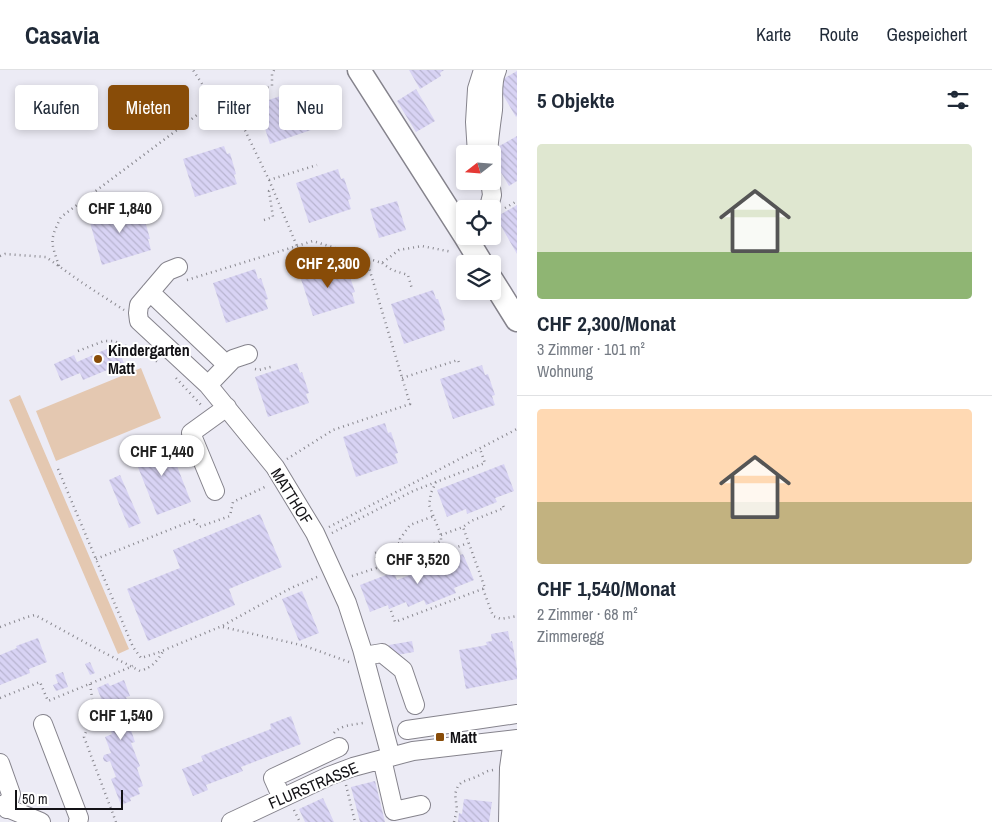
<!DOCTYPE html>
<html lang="de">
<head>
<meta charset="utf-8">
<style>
	:root { --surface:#fff; --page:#f6f6f7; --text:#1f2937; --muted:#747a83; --line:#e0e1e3; --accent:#884c08 }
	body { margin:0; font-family:"Archivo Narrow",sans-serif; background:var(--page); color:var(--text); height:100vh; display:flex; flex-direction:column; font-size:19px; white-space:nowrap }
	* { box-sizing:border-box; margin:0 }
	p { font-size:16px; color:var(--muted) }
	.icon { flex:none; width:28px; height:28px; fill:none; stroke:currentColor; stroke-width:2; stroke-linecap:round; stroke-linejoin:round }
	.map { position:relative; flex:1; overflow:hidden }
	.panel { display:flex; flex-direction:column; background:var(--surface); width:475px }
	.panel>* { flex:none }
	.guide { position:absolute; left:15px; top:15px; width:426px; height:45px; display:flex; gap:10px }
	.needle { width:32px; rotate:253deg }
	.buttons { position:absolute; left:456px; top:75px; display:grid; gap:10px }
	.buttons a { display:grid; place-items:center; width:45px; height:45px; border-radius:5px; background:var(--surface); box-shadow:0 2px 8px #0003; font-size:25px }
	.scale { position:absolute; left:15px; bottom:12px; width:108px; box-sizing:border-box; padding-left:5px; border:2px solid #131216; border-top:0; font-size:14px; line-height:18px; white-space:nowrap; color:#131216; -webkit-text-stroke:4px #fff; paint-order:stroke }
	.price { position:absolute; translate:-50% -42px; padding:0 11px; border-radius:18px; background:#fff; color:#222; font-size:16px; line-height:32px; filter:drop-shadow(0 1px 2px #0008) }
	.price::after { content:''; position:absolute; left:50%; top:30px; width:15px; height:11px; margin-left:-8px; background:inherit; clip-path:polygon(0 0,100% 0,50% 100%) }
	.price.active { background:var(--accent); color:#fff }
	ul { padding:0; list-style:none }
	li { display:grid; align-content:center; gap:10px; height:265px; padding:0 20px }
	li+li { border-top:1px solid var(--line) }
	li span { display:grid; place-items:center; height:155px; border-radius:5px; color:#555 }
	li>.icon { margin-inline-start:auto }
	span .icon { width:90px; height:90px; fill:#fffc; stroke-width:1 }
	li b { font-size:21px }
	h2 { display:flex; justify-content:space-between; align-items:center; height:60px; padding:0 20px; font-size:21px }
	.chip { padding:0 18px; border-radius:5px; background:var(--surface); box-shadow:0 2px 8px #0003; font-size:18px; line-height:45px }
	.chip.active { background:var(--accent); color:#fff }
	header { display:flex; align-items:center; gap:30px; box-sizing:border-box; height:70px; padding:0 25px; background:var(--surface); border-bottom:1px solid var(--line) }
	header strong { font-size:24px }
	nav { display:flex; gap:28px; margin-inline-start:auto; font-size:18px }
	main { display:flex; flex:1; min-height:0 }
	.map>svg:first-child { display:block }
</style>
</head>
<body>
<header>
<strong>Casavia</strong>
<nav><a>Karte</a><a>Route</a><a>Gespeichert</a></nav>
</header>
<main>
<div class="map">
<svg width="517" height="752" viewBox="0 0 517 752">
	<defs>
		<pattern id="building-back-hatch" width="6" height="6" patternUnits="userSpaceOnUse" patternTransform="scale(1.25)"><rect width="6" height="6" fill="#d8d3f4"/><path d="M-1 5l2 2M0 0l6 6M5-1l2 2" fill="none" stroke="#b8b4d0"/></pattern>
	</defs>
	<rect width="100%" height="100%" fill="#ecebf5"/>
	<path fill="#e4c8b1" d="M141 298 161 348 56 391 36 341Z
		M20 325 129 579 118 584 9 330Z"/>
	<path fill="url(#building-back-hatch)" d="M409 0H444L440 3 441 6 420 19Z
		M517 1V46L516 47 496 13Z
		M416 19 435 51 416 62 397 31Z
		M298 20 301 29H304L311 50 308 51 311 60 270 74 257 34Z
		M517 66V111L509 116 489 82Z
		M224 76 227 84 230 83 236 104 234 105 237 114 195 127 183 89Z
		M338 99 341 109 344 108 351 129 348 130 351 139 309 153 296 113Z
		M397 131 406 160 379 168 370 139Z
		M136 133 140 145 143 144 150 169H148L151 180 102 195 89 149 105 144V143Z
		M517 135V184L496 147Z
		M342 192 345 202 348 201 355 222 352 223 355 233 313 246 300 206Z
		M255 199 258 209 261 208 268 229 265 230 268 239 226 253 213 213Z
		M433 220 436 229H438L445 250 443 251 445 260 404 274 391 234Z
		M116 275 124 293 83 310 80 303 61 311 54 294 74 285 77 292Z
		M297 293 300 303 302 302 309 323 306 324 309 333 268 347 255 307Z
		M482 295 485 305 488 304 495 325 492 326 495 335 453 349 440 309Z
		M385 353 388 363 391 362 398 383 395 384 398 393 356 407 343 367Z
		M166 368 191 432 157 445 132 382Z
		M504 394 514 421 495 428 497 432 467 444 466 439 447 447 437 420Z
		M120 405 141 453 129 458 109 410Z
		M260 444 282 497 229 519 235 535 148 571 127 519 180 498 173 480Z
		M463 484 474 510 454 518 456 523 426 535 424 530 408 537 406 532 389 539 388 535 370 542 360 515 394 502 397 510Z
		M302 521 319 563 299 571 282 529Z
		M508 561 510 572 512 571 517 599V609L466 619 459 580 487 575 486 572 492 571 491 564Z
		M38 568 47 592 29 599 30 603 0 615V585L17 578 16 576Z
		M412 571 414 582 391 586 389 575Z
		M90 592 95 603 90 605 85 594Z
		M63 602 68 617 56 621 53 615 58 613 55 605Z
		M124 610 130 626 126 627 134 648 129 650 132 657H130L135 672 131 673 140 696 137 698 143 716 138 718 140 724 130 728 131 731 121 735 111 709 116 707 110 691 107 692 104 691 103 688 104 685 111 683 105 667 112 664 104 644 98 645 97 641 104 636 97 618 108 613 110 616Z
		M291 646 301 674 241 697 243 701 206 715 208 720 193 726 182 699 203 691 201 686 271 659 270 654Z
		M375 711 385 752H360L351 717Z
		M323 728 334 752H305L299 739Z
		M464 729 492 732 489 752H458L459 743 462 744Z"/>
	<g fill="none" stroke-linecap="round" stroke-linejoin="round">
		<defs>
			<path id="minor" d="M477 84 475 52 477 19 483 0
				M488 84C489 69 491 54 493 40 494 26 491 13 497 0
				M488 139 489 137 492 125 490 111
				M178 197 168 201 139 235 138 243 139 251 208 315 275 397 315 463 347 533 362 579 391 687
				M150 222 227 295
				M208 315 233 289 248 284
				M215 421 191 363 227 337
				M364 586 382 583 403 600 415 635
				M43 654 79 748 78 752
				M407 660 517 644
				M382 689 394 741 421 735
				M0 693 11 724 7 739
				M282 728 273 708 339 677
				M0 735 41 752
				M231 752 329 706 353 697 413 681 517 669
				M508 752 509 698 513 670"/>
			<path id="major" d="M359 0 465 166
				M465 166 482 194
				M492 210 517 250"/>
		</defs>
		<use href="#minor" stroke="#85838c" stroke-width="20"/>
		<use href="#major" stroke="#85838c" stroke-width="25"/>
		<path stroke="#88878e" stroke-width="2.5" stroke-dasharray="1 4" stroke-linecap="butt" d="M274 0 272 4V16L243 27 236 37 237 44 269 110 297 176
			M269 110 317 95
			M505 138 517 131
			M264 150 273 147 269 121 273 120
			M0 186 5 184 46 187 84 214 124 240
			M382 193 392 200 408 205 412 219
			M59 196C51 172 49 171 61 147L205 39 210 30 208 23 193 0
			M187 210 313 171 382 193 399 180 422 176 452 182
			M78 281 104 271H114L138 281 144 282 159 293
			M255 299 259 300 274 296
			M176 308 203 337
			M402 308 458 290 460 295
			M287 389 333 360 410 334 366 188
			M58 399 133 577 141 588 157 583 222 556 291 518 317 507
			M436 412 431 423 429 435 441 465V471L445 481
			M329 457 517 359
			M332 463 413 421 485 393 480 379
			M441 465 463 457 471 451 504 438 502 433
			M388 478 394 492
			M406 485 441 471
			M407 488 400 469 410 455 434 446
			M96 489 194 450 199 457 230 446 233 432 267 416
			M380 497 375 483 402 472
			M352 506 407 488 413 494 468 473
			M483 519 493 546 501 549 517 546
			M391 541 395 552 485 518 463 457
			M0 557 27 547 35 545 97 579 140 601C153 597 157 591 164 580
			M223 557 305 576 349 592
			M90 614 94 641 84 667 116 752
			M0 628 40 612 48 631 133 596
			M334 663C341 655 352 655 363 653
			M346 715 355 752
			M294 740 300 752
			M454 752 457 739 455 724 458 716 462 712 476 707 488 701 493 700"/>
		<use href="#minor" stroke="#fff" stroke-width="18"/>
		<use href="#major" stroke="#fff" stroke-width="22"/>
	</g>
	<g fill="#884c08" stroke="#fff" stroke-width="2">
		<circle cx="98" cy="289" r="5"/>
		<rect x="435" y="662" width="10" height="10" rx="2.5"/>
	</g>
	<g text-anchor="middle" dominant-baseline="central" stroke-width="4" stroke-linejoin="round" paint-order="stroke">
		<g font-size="16" font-weight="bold" fill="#131216" stroke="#fff" text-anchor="start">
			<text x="108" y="280">Kindergarten<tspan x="108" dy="18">Matt</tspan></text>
			<text x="450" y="667">Matt</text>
		</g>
		<g font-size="16" fill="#131216" stroke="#fff">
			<text transform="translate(292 426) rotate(58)">MATTHOF</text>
			<text transform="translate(313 715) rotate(-23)">FLURSTRASSE</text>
		</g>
	</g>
</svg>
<div class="buttons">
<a><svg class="needle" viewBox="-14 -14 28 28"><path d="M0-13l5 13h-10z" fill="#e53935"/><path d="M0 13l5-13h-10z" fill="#747a83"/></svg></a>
<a><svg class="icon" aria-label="locate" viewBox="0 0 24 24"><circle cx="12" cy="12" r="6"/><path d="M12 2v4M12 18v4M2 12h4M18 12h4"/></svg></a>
<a><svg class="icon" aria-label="layers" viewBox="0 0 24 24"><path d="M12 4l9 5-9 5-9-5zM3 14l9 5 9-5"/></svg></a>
</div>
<div class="scale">50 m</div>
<b class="price" style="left:120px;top:164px">CHF 1,840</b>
<b class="price active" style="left:328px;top:219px">CHF 2,300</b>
<b class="price" style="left:162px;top:407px">CHF 1,440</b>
<b class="price" style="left:418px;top:515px">CHF 3,520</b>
<b class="price" style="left:121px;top:671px">CHF 1,540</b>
<div class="guide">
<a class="chip">Kaufen</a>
<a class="chip active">Mieten</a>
<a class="chip">Filter</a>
<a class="chip">Neu</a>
</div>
</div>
<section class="panel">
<h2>5 Objekte<svg class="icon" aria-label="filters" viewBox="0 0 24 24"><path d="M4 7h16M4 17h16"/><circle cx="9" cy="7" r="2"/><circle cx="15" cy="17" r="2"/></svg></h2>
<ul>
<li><span style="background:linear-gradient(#dfe7d0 70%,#8fb573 0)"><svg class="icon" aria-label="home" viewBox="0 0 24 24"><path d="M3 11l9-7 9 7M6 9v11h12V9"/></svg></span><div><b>CHF 2,300/Monat</b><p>3 Zimmer · 101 m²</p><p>Wohnung</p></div></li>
<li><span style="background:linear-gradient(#ffd9b3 60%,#c2b280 0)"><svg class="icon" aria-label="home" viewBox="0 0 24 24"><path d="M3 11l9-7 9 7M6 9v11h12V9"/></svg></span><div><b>CHF 1,540/Monat</b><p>2 Zimmer · 68 m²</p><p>Zimmeregg</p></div></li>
</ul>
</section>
</main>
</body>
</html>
